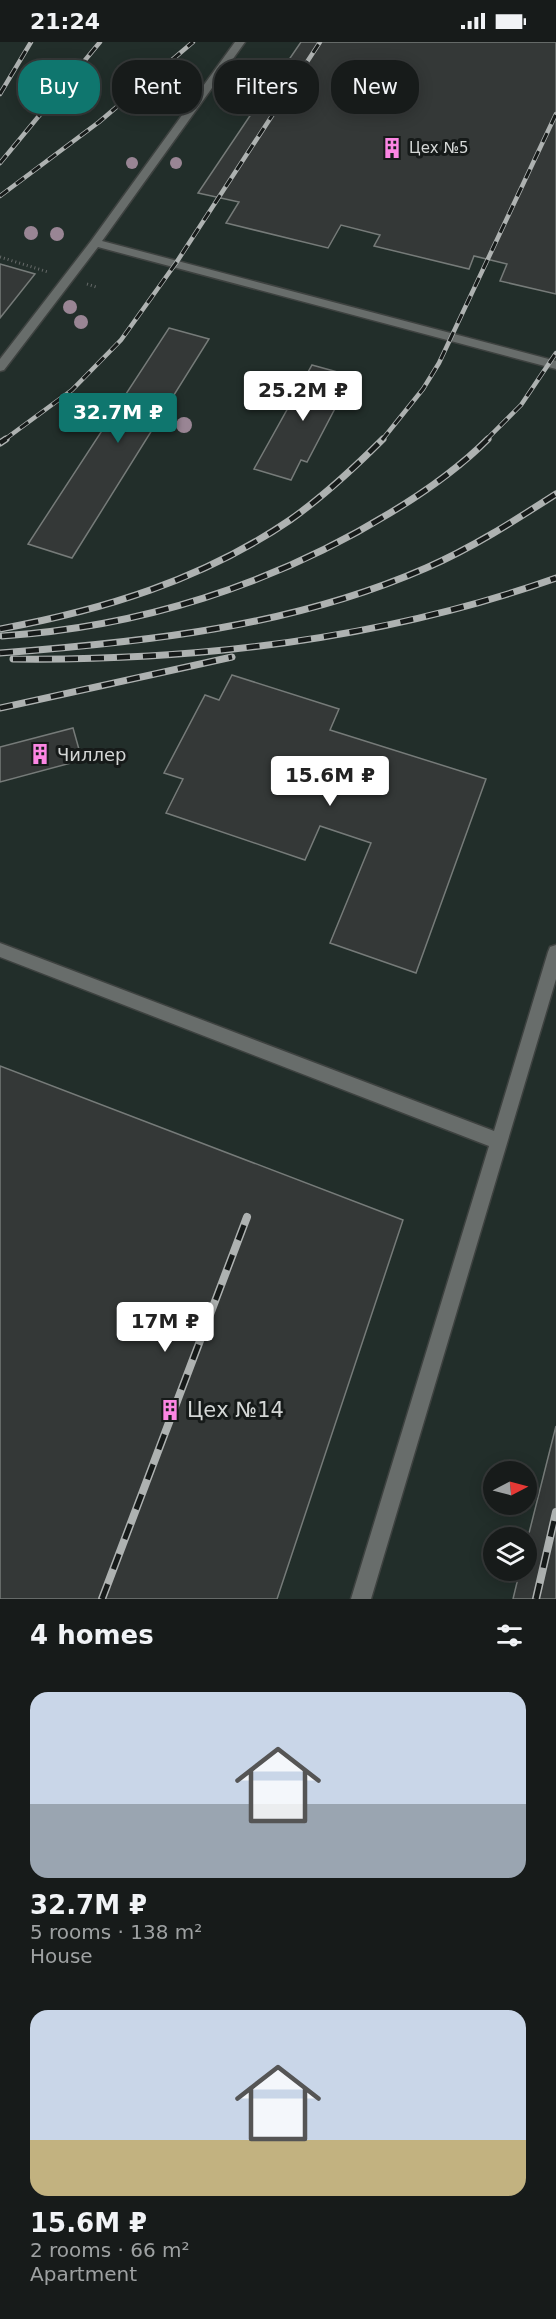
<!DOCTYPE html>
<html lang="en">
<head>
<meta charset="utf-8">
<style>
	:root { --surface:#171b1a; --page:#242827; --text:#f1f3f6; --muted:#9ea1a2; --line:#363939; --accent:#0f766e }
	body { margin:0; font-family:"DejaVu Sans",sans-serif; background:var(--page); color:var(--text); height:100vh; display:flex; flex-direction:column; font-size:22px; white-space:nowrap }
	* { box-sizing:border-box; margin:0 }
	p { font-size:20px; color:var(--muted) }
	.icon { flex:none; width:33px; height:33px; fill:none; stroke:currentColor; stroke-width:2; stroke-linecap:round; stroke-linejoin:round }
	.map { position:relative; height:1557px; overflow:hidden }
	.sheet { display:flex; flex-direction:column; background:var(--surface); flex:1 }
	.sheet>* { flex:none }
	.top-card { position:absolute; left:18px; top:18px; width:520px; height:54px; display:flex; gap:12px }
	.needle { width:39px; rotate:84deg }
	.buttons { position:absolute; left:483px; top:1419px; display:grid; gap:12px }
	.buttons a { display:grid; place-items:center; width:54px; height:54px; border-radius:50%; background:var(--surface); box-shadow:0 3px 15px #0003,0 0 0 2px var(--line); font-size:30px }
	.price { position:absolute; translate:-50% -51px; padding:0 14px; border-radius:6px; background:#fff; color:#222; font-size:20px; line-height:39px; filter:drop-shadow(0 2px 3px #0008) }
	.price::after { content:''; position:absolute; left:50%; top:36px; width:18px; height:14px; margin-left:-9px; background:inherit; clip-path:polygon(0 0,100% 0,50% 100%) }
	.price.current { background:var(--accent); color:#fff }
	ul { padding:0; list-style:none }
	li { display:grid; align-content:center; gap:12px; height:318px; padding:0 30px }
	li span { display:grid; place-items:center; height:186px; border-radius:18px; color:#555 }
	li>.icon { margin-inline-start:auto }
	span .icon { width:108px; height:108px; fill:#fffc; stroke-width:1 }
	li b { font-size:26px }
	h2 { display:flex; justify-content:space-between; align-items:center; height:72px; padding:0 30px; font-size:26px }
	.chip { padding:0 21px; border-radius:24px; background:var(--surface); box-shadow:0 3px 15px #0003,0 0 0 2px var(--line); font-size:21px; line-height:54px }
	.chip.current { background:var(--accent); color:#fff }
	.status { display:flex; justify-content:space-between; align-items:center; height:42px; padding:0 30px; background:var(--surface); direction:ltr }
	.status svg { height:16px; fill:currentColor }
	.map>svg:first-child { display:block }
</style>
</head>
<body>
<div class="status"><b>21:24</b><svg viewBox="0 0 49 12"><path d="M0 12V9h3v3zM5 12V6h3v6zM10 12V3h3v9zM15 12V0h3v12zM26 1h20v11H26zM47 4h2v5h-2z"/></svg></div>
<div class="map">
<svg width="556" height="1557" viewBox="0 0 556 1557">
	<rect width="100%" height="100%" fill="#1f2422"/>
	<path fill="#222e2a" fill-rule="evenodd" d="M0 0H556V1557H0ZM494 1430H526V1462H494ZM494 1496H526V1528H494Z"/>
	<path fill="#343837" stroke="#767b79" stroke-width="1.5" d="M301 0H556V252L500 239 507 222 474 214 469 227 374 204 380 193 341 183 328 206 226 181 239 160 198 151 258 62 241 58 266 22 284 25Z
		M0 222 35 232 0 276Z
		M169 286 209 297 72 516 28 502Z
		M312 323 352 334 307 420 301 418 291 438 254 427Z
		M232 633 339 667 330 688 486 737 416 931 330 901 371 801 320 784 305 818 166 771 183 737 164 731 205 653 219 658Z
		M73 686 82 718 0 740V705Z
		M0 1024 403 1178 277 1557H0Z
		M556 1384V1557H513L520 1528H526V1503Z"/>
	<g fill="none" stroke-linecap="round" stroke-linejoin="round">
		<defs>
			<path id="lane" d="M235 0H245L102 199 556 319V327L98 205 4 328 0 329V317L91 199Z
				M0 901 494 1089 548 910 550 905 556 903V937L371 1557H351L489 1104 0 915Z"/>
		</defs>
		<use href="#lane" stroke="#3e4240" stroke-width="3"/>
		<path stroke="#666a69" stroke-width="3" stroke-dasharray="1 3" stroke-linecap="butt" d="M0 215 48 230
			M87 242 96 245"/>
		<use href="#lane" fill="#686d6b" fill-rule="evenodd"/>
		<defs>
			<path id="rail-far2" d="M0 52 31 0
				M0 121 100 0
				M0 154 99 80 193 0
				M4 398 72 348 121 298 176 221 320 0
				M382 398 423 347 439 321 556 72
				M486 398 521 363 556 311"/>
			<path id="rail-far1" d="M0 401 6 397
				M0 587C103 568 202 538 290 478 324 454 354 426 383 397
				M2 594C140 585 272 543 390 471 425 450 459 426 488 397
				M0 611C145 600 291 585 426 526 472 506 514 479 556 452
				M13 617C195 619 384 597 556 536
				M0 666 232 615"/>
			<path id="rail" d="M102 1557 247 1175
				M536 1557 556 1470"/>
		</defs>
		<use href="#rail-far2" stroke="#aeb2b1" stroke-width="4.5"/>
		<use href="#rail-far1" stroke="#aeb2b1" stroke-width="7"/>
		<use href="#rail" stroke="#aeb2b1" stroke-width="8"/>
		<use href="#rail-far2" stroke="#161a19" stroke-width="3" stroke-dasharray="10" stroke-linecap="butt"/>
		<use href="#rail-far1" stroke="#161a19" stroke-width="4.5" stroke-dasharray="13" stroke-linecap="butt"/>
		<use href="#rail" stroke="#161a19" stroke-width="5" stroke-dasharray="16" stroke-linecap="butt"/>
	</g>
	<g fill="#998594">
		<circle cx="132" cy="121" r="6"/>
		<circle cx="176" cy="121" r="6"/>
		<circle cx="31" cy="191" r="7"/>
		<circle cx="57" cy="192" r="7"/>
		<circle cx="70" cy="265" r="7"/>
		<circle cx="81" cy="280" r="7"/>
		<circle cx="184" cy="383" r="8"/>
	</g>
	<defs>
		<symbol id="building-bare" viewBox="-9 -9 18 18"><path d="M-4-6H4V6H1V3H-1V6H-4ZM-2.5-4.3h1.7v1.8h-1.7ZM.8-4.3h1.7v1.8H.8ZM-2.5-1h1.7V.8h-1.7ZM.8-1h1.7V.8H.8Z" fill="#fc86e3" stroke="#161a19" stroke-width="2.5" paint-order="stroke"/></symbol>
	</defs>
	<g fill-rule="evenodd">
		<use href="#building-bare" x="377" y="91" width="30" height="30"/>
		<use href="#building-bare" x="25" y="697" width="30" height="30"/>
		<use href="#building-bare" x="155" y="1353" width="30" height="30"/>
	</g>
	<g text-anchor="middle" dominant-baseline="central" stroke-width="6" stroke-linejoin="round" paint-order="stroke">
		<g font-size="15" fill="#d4d7d6" stroke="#161a19" text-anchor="start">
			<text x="409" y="106">Цех №5</text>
		</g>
		<g font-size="18" fill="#d4d7d6" stroke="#161a19" text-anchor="start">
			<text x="57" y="712">Чиллер</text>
		</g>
		<g font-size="21" fill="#d4d7d6" stroke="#161a19" text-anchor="start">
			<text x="187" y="1368">Цех №14</text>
		</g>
	</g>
</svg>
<div class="buttons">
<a><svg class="needle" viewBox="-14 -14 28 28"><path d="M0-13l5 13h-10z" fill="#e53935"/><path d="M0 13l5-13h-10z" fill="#9ea1a2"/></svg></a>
<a><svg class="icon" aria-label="layers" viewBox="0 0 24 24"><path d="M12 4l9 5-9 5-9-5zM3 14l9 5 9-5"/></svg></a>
</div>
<b class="price" style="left:303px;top:380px">25.2M ₽</b>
<b class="price current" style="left:118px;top:402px">32.7M ₽</b>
<b class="price" style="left:330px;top:765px">15.6M ₽</b>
<b class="price" style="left:165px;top:1311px">17M ₽</b>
<div class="top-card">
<a class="chip current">Buy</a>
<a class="chip">Rent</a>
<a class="chip">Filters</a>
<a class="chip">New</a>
</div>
</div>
<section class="sheet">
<h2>4 homes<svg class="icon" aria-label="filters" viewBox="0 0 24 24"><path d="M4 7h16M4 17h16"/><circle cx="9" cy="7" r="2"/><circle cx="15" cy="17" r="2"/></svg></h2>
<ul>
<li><span style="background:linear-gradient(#c9d6e8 60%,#9aa5b1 0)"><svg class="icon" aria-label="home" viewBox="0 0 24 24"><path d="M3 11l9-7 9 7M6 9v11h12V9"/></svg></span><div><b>32.7M ₽</b><p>5 rooms · 138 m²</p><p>House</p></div></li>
<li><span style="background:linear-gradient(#c9d6e8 70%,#c2b280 0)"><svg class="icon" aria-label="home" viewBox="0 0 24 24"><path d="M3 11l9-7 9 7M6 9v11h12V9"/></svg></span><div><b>15.6M ₽</b><p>2 rooms · 66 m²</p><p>Apartment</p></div></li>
</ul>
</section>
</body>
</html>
